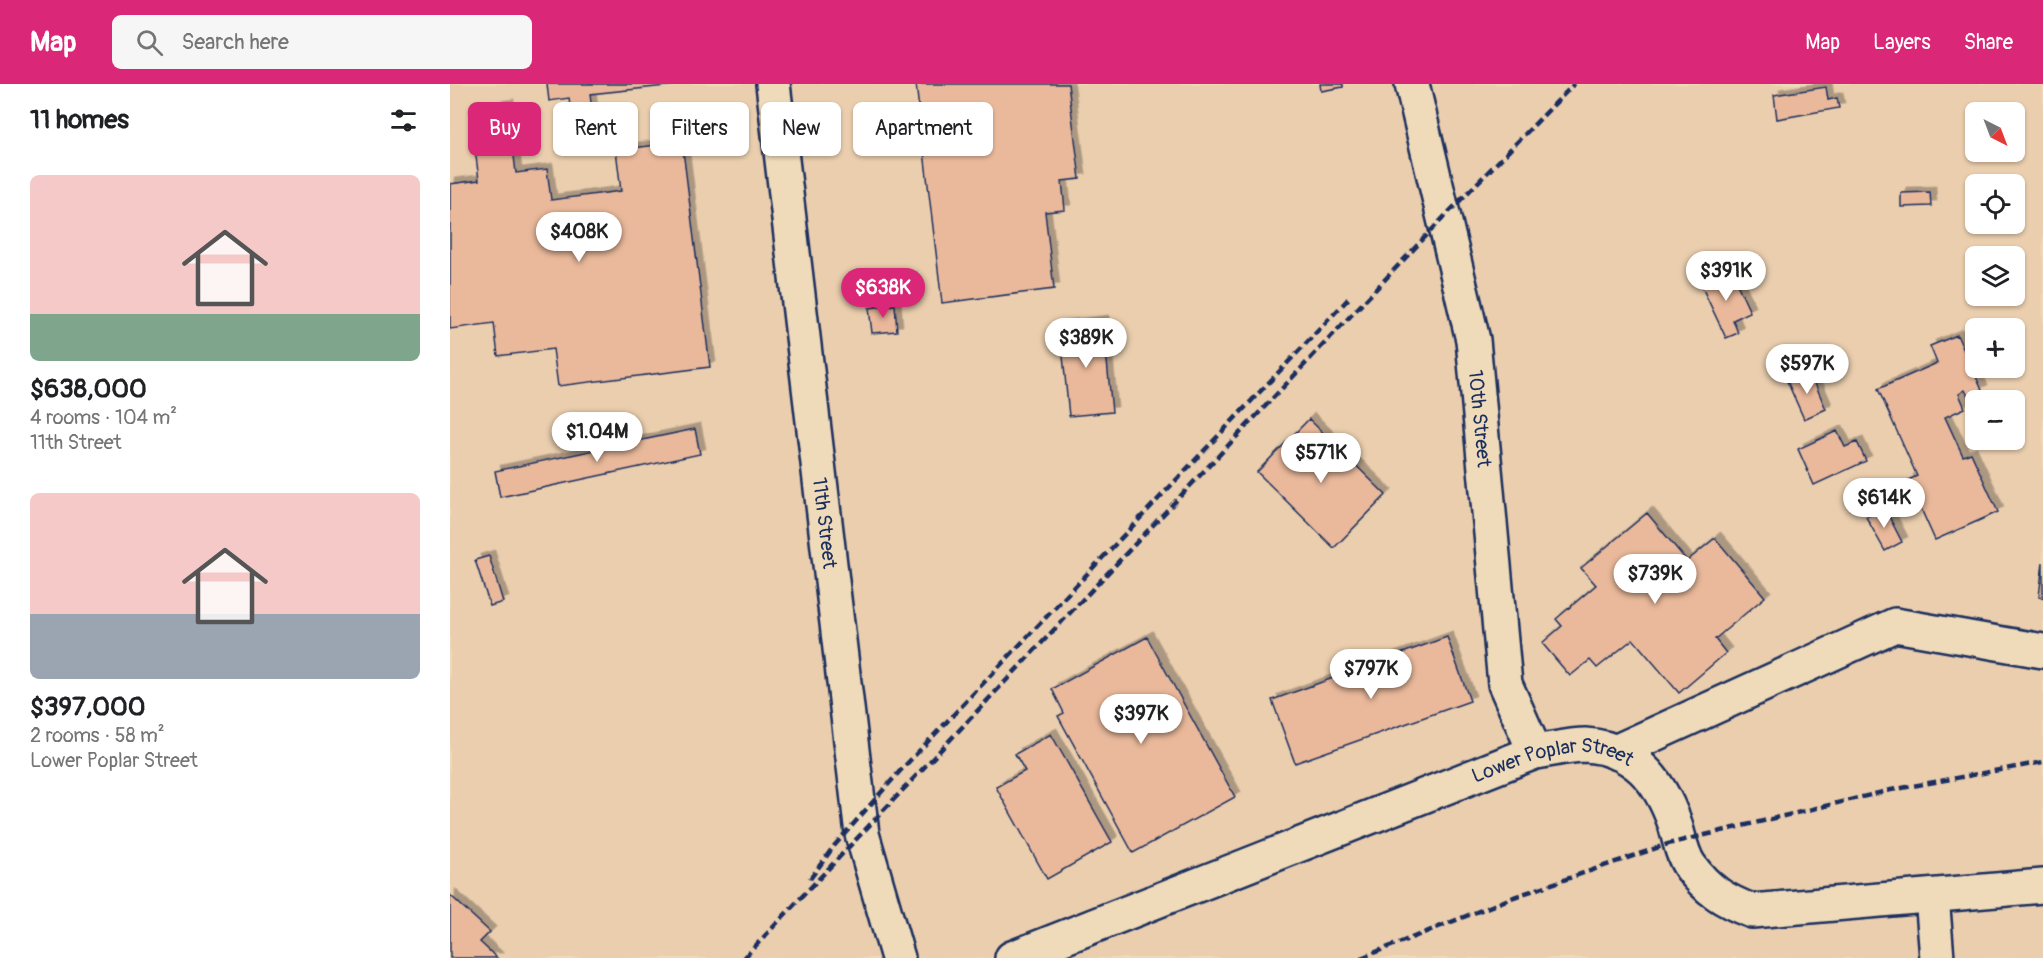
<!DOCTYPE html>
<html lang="en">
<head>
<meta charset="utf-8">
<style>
	:root { --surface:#fff; --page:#f6f6f6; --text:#202124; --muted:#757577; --accent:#db2777 }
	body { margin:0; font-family:Pangolin,sans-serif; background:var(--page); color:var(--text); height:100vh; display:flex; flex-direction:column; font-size:22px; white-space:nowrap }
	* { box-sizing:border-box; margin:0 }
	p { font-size:20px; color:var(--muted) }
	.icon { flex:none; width:33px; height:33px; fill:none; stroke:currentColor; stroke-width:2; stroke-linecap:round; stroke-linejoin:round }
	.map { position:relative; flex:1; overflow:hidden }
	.side { display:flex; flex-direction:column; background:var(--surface); width:450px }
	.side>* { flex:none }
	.guide { position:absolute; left:18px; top:18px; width:570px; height:54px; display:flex; gap:12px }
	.needle { width:39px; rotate:138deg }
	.buttons { position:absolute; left:1515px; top:18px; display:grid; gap:12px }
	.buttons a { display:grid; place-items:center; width:60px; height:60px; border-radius:9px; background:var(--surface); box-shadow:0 2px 4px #0004; font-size:30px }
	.price { position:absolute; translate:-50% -51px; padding:0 14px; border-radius:21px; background:#fff; color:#222; font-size:20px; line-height:39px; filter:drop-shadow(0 2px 3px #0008) }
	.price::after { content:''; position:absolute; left:50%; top:36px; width:18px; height:14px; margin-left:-9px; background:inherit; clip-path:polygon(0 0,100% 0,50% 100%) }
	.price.current { background:var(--accent); color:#fff }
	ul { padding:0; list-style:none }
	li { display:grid; align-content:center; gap:12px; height:318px; padding:0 30px }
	li span { display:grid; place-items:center; height:186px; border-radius:9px; color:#555 }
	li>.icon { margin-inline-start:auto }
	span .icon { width:108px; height:108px; fill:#fffc; stroke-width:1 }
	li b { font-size:26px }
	h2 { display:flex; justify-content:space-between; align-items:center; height:72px; padding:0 30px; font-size:26px }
	.chip { padding:0 21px; border-radius:9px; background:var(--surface); box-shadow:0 2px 4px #0004; font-size:21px; line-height:54px }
	.chip.current { background:var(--accent); color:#fff }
	header { display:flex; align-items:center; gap:36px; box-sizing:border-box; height:84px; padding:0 30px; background:var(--accent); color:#fff }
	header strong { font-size:28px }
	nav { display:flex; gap:33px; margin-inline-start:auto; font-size:21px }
	.search { width:420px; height:54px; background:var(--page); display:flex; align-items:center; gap:15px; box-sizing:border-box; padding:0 21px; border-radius:9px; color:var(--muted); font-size:22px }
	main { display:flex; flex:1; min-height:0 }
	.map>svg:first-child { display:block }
</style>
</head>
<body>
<header>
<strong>Map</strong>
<div class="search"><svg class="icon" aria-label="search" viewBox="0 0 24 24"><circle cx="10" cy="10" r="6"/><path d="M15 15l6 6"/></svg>Search here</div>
<nav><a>Map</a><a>Layers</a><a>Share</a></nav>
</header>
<main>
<section class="side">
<h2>11 homes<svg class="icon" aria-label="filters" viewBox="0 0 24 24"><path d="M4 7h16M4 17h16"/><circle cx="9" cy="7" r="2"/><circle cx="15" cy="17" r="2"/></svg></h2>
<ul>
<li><span style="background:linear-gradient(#f6c9c9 75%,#7fa58c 0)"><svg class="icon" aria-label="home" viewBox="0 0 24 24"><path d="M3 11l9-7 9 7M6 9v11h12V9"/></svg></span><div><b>$638,000</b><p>4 rooms · 104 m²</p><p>11th Street</p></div></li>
<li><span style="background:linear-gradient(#f6c9c9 65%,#9aa5b1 0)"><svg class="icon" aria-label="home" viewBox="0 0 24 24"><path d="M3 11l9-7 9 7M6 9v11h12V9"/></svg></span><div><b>$397,000</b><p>2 rooms · 58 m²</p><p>Lower Poplar Street</p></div></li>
</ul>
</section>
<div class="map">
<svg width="1593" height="874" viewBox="0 0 1593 874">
	<defs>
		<filter id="shadow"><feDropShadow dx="5.5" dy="-5.5" stdDeviation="0" flood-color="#0004"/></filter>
	</defs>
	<rect width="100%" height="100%" fill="#efdbb9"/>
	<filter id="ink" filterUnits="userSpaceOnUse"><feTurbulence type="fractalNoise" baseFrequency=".0167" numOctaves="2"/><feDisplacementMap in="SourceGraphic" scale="12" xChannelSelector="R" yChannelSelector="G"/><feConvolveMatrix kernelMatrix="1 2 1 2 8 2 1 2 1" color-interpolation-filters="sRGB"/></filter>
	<g filter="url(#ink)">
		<path fill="#eaceae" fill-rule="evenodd" d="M0 0H1593V874H0ZM1526 28H1564V68H1526ZM1526 100H1564V140H1526ZM1526 172H1564V212H1526ZM1526 244H1564V284H1526ZM1526 316H1564V356H1526Z"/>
		<path fill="#eab99b" stroke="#1b2f5e" stroke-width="1.5" filter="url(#shadow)" d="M97 0H225V1L140 10 144 44 123 46 119 14 99 17Z
			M466 0H618L630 95 612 97 615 126 595 128 604 205 492 219Z
			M870 0H893V3L871 7Z
			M1376 3 1378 16 1387 14 1389 24 1327 35 1324 11Z
			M58 21 66 89 97 85 101 116 171 107 166 66 232 58 260 283 108 302 103 265 48 272 44 239 0 245V100L29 96 20 26Z
			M1480 108 1481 122 1451 123V109Z
			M1281 187 1300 228 1283 236 1288 249 1276 254 1251 201Z
			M445 221 447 247 422 249 419 224Z
			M653 237 662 328 619 332 610 242Z
			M1507 251 1532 306 1518 312 1515 306 1509 310 1515 324 1495 333 1513 372 1521 369 1548 428 1485 456 1458 396 1467 392 1428 305 1487 279 1480 262Z
			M1359 286 1376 325 1354 335 1337 297Z
			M859 335 936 411 884 464 807 388Z
			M245 345 250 370 50 413 45 387Z
			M1387 347 1395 363 1407 358 1416 377 1364 401 1348 365Z
			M1434 423 1452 458 1435 467 1416 433Z
			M1197 429 1237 477 1265 454 1315 513 1265 555 1276 569 1229 609 1183 555 1147 584 1140 576 1120 592 1092 559 1112 542 1106 535 1146 501 1131 484Z
			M39 472 53 518 40 522 25 476Z
			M1593 478V514L1589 513Z
			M697 553 785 713 683 769 608 632 614 629 602 605Z
			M997 553 1020 617 845 679 822 616Z
			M601 650 662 758 597 795 546 703 575 687 565 670Z
			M0 811 40 848 30 858 47 874H0Z"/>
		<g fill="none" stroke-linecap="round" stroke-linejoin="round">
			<defs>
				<g id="minor">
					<path id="s1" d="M323 0 412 750 448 874"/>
					<path id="s2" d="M962 0 1023 256 1055 600 1085 668"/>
					<path d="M1165 668 1445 541 1593 567"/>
					<path d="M1482 812 1487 874"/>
					<path id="s3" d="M562 874 1085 668C1101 666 1119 661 1135 661 1184 664 1210 696 1225 740 1229 753 1232 771 1240 782 1257 806 1275 817 1302 827L1593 802"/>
				</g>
			</defs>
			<use href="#minor" stroke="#1b2f5e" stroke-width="38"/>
			<use href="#minor" stroke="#efdbb9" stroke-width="33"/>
			<path stroke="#1b2f5e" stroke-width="4.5" stroke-dasharray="9 4.5" stroke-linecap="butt" d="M360 795 384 762 450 687 900 213
				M294 874 994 133 1124 0
				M911 874 1064 813 1218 760 1441 706 1593 678"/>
		</g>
	</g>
	<g text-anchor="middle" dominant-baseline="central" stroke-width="6" stroke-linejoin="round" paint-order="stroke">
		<g font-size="20" fill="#1b2f5e" stroke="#efdbb9">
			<text stroke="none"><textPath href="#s2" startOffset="342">10th Street</textPath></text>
			<text stroke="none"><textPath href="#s1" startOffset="442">11th Street</textPath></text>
			<text stroke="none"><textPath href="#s3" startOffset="579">Lower Poplar Street</textPath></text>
		</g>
	</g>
</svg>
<div class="buttons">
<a><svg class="needle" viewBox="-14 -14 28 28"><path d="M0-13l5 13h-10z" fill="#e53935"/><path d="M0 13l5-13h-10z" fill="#757577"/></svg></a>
<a><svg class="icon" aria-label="locate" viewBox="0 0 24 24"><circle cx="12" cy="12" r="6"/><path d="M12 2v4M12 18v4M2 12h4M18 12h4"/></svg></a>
<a><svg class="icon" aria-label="layers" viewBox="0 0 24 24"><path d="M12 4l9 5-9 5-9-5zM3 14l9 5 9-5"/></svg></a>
<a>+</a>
<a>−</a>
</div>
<b class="price" style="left:129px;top:179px">$408K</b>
<b class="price" style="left:1276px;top:218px">$391K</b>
<b class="price current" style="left:433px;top:235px">$638K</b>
<b class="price" style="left:636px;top:285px">$389K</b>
<b class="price" style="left:1357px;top:311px">$597K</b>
<b class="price" style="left:147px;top:379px">$1.04M</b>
<b class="price" style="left:871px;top:400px">$571K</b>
<b class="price" style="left:1434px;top:445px">$614K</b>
<b class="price" style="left:1205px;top:521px">$739K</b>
<b class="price" style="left:921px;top:616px">$797K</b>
<b class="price" style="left:691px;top:661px">$397K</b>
<div class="guide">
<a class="chip current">Buy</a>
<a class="chip">Rent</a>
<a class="chip">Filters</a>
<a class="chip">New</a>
<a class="chip">Apartment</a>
</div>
</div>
</main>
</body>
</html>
